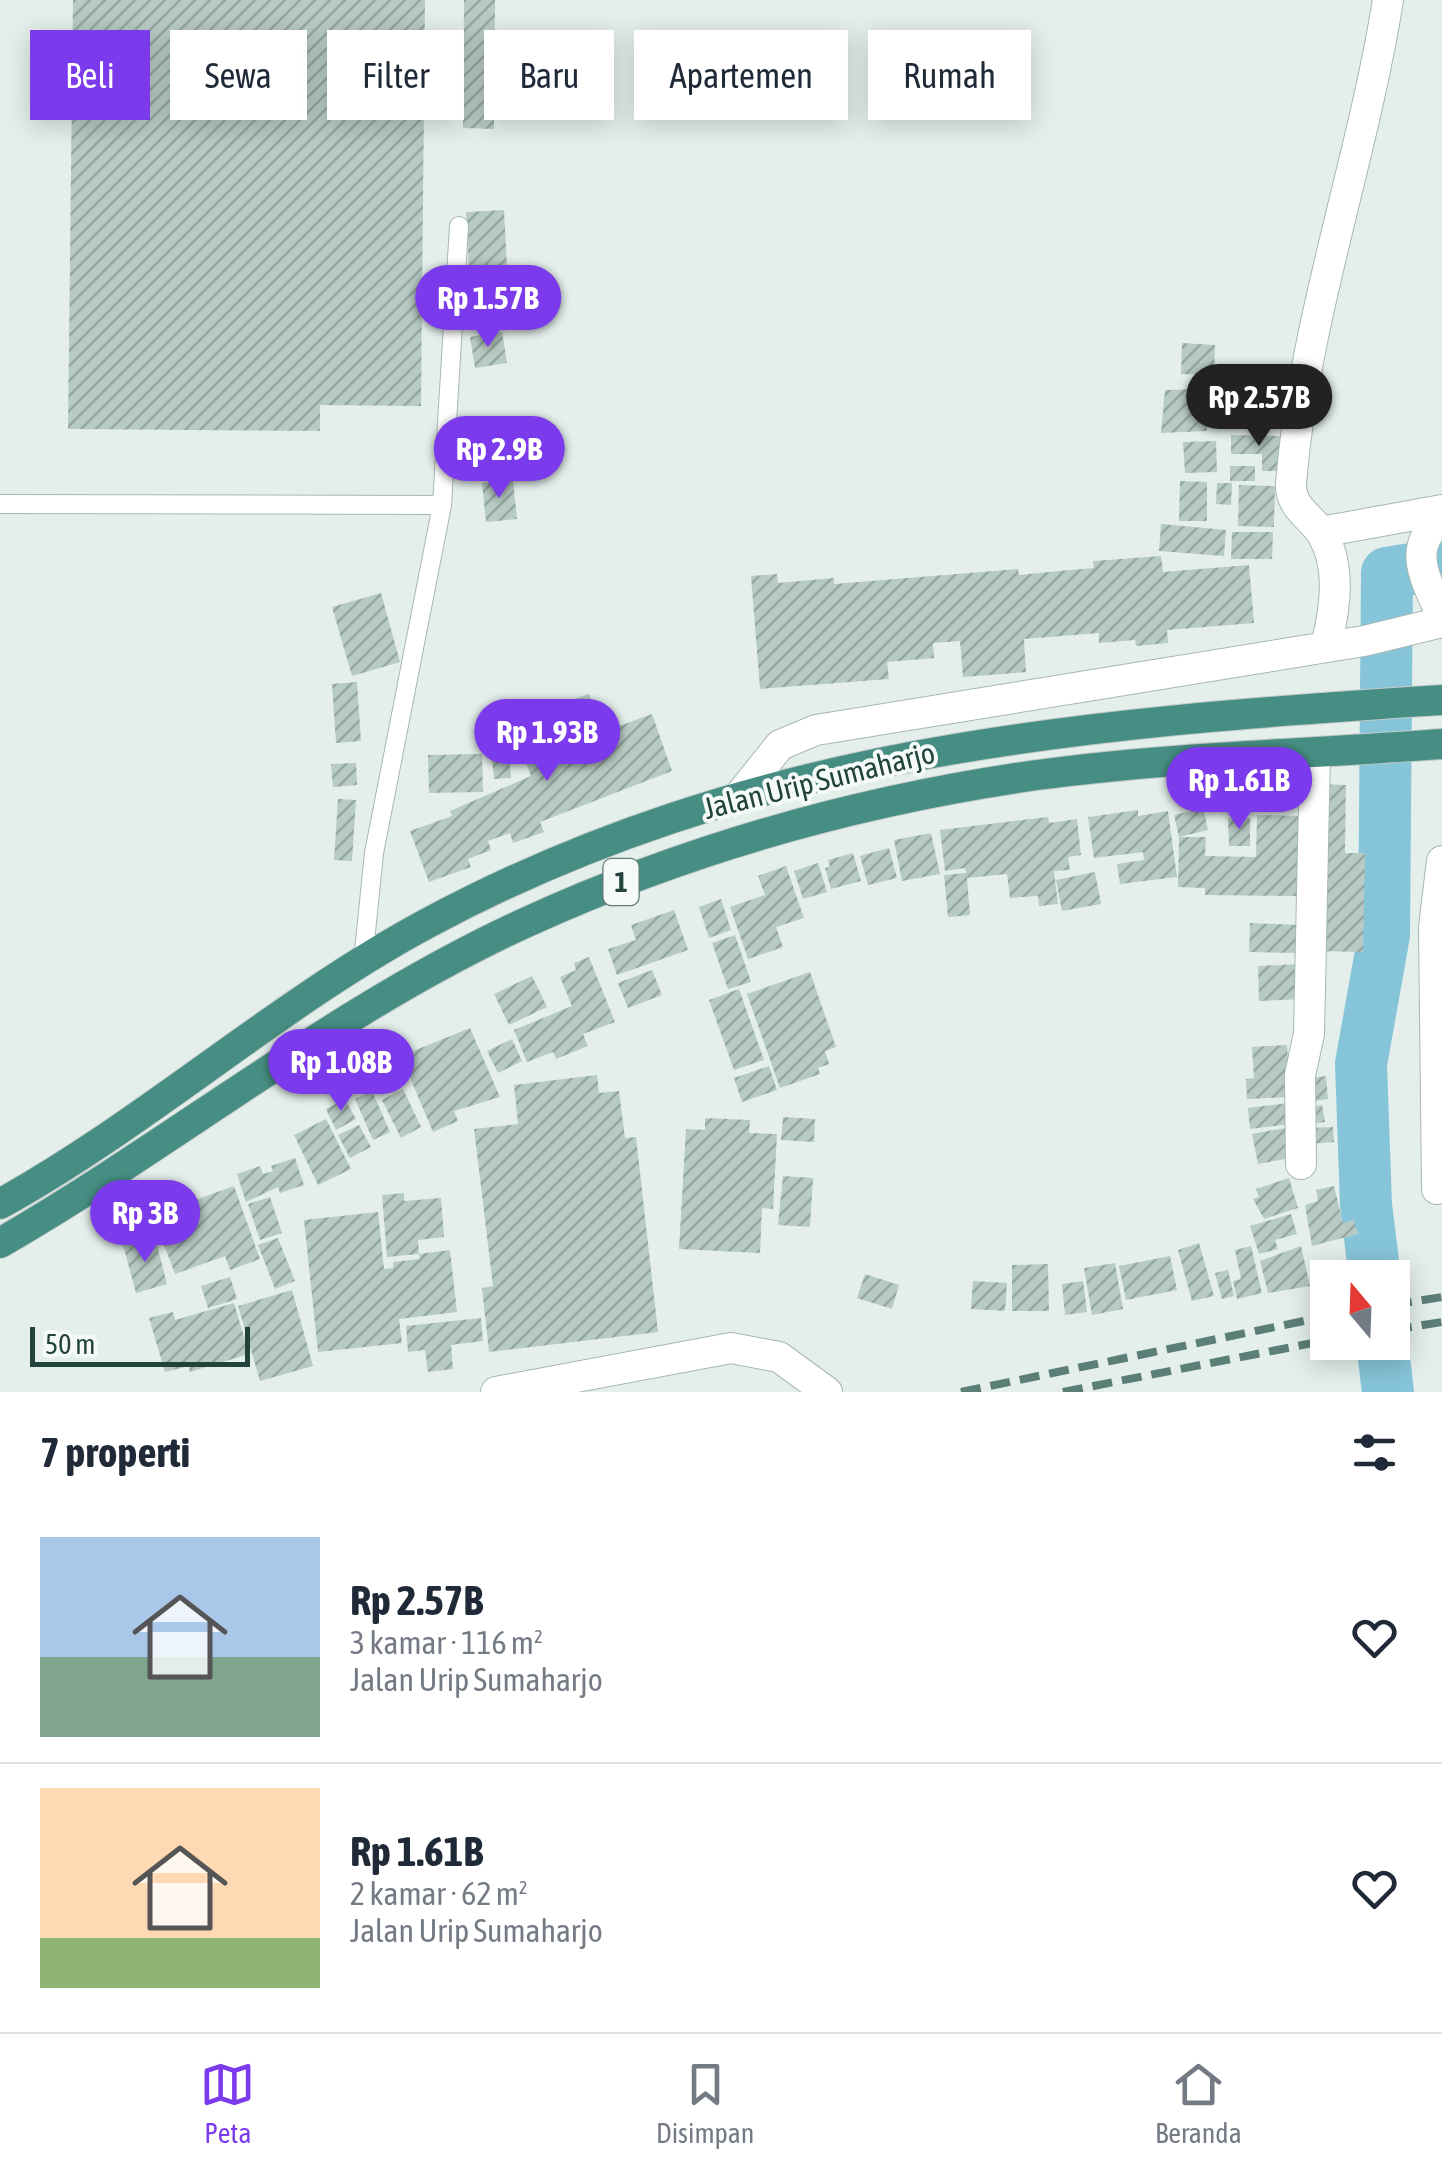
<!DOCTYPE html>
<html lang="id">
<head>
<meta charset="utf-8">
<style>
	:root { --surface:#fff; --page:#f6f6f7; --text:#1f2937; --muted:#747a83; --line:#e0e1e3; --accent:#7c3aed }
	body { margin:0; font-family:"Asap Condensed",sans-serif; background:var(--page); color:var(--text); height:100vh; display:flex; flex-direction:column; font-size:38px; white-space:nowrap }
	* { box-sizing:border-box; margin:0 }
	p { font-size:32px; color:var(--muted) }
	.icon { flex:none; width:55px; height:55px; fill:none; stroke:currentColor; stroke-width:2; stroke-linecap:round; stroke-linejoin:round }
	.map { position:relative; height:1392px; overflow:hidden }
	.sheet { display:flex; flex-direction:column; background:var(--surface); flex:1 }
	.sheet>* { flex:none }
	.top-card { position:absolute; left:30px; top:30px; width:1382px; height:90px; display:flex; gap:20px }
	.needle { width:65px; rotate:341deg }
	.fabs { position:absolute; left:1310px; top:1260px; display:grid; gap:20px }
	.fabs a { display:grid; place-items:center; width:100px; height:100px; border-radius:0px; background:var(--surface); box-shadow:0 5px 25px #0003; font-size:50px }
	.scale { position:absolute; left:30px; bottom:25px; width:220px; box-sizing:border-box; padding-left:10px; border:5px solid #21433c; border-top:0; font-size:28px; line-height:35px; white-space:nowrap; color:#21433c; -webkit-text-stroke:8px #f5faf8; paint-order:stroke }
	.price { position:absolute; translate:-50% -85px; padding:0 22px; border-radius:35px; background:var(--accent); color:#fff; font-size:32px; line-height:65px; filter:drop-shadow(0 2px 5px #0008) }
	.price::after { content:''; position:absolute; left:50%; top:60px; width:30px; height:22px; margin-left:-15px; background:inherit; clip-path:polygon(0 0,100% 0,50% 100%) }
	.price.active { background:#222; color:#fff }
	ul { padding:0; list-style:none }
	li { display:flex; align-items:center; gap:30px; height:250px; padding:0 40px }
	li+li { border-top:2px solid var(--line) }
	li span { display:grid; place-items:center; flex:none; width:280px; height:200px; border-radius:0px; color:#555 }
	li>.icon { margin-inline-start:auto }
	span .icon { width:120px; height:120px; fill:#fffc; stroke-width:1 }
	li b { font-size:42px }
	h2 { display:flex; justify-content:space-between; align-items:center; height:120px; padding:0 40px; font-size:42px }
	.pill { padding:0 35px; border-radius:0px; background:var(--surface); box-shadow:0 5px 25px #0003; font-size:35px; line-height:90px }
	.pill.active { background:var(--accent); color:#fff }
	.menu { display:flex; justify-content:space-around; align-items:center; height:140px; border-top:2px solid var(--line); background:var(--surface); font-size:28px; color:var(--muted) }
	.menu a { display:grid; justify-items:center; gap:5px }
	.menu .active { color:var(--accent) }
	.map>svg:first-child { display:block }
</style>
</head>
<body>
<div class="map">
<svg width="1442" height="1392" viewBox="0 0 1442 1392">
	<defs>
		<pattern id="building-hatch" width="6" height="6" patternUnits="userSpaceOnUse" patternTransform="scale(2.5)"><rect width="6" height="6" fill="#b8cac4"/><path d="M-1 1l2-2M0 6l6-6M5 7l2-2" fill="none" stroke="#95a6a0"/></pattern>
	</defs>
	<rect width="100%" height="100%" fill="#e4efeb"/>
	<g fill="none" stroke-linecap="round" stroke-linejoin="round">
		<path stroke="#86c5d9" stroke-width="52" d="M1375 1278 1366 1205 1361 1064 1384 935 1387 573 1442 564
			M1382 1342 1388 1392"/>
	</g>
	<path fill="url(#building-hatch)" d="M73 0H425L421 406 320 405V431L68 429Z
		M464 0H495L494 129 463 128Z
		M504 210 510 323 472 325 466 212Z
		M502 332 507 363 475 368 470 337Z
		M1182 343 1215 345 1214 375 1181 374Z
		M1205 389 1207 431 1161 433 1165 390Z
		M1231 435 1280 436 1279 471H1262V454H1231Z
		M1216 441 1217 472 1185 473 1183 442Z
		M1230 466H1255V481H1230Z
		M513 480 517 519 486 522 482 483Z
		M1180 481 1207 482V521H1179Z
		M1217 483H1232L1231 505 1216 504Z
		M1239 485 1275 486 1274 527 1238 526Z
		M1161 524 1226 530 1224 556 1159 551Z
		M1232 532H1273L1272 559H1231Z
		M1161 556 1163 572 1249 565 1254 623 1167 630 1168 643 1136 646 1135 640 1099 643V633L1024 639 1026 672 963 677 960 641 933 643 934 658 887 662 889 679 760 689 751 576 777 574 778 583 834 578V584L1018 569 1019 575 1059 571 1094 568 1093 561Z
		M381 593 400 662 352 676 332 607Z
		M357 682 361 741 336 743 332 684Z
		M589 694 603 732 652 714 672 771 540 822 544 832 513 843 510 833 488 841 491 850 468 859 471 867 429 882 410 831 452 816 450 811 531 776 525 760 531 758 523 736 544 729 538 713Z
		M482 754 483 792 429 793 428 755Z
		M509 759 511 778 494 779 492 760Z
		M356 763 357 785 333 787 331 764Z
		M1320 784 1346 785 1345 853H1365L1363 952 1318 951Z
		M1222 788 1224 805 1203 807 1201 790Z
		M338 799 356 800 352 861 334 860Z
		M1203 808 1208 830 1179 837 1174 815Z
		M1138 810V816L1168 811 1177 877 1120 884 1117 864 1144 860 1143 852 1094 858 1088 817Z
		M1257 815 1304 816 1303 896 1205 895V888L1178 887 1179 837H1206L1205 856 1256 857Z
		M1048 817 1049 823 1077 819 1081 855 1068 857 1070 870 1054 871 1058 904 1039 906 1038 896 1010 898 1007 874 967 878 970 915 948 917 944 875 966 873 965 868 945 871 940 830Z
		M1228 818H1250V846H1229Z
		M931 833 940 874 902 881 894 840Z
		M889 848 897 878 868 885 860 856Z
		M853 853 861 881 831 889 825 868 830 867 828 860Z
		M818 863 827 892 803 899 794 871Z
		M786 866 804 918 776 927 783 947 748 959 730 907 765 895 758 876Z
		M1095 872 1101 904 1062 911 1056 880Z
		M721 899 731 930 709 938 699 907Z
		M674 910 688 950 617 975 608 949 636 940 631 925Z
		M1250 923 1298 925 1297 953 1249 952Z
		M735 935 751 982 728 989 712 943Z
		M589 957 615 1022 583 1034 588 1046 556 1059 553 1052 527 1062 514 1030 572 1006 560 977 576 970 574 963Z
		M1300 964 1302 999 1259 1001 1258 966Z
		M652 970 662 995 628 1008 618 983Z
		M810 972 836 1047 825 1051 829 1064 818 1068 820 1074 780 1088 747 994Z
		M532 976 547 1007 509 1025 494 994Z
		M739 989 764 1060 734 1070 709 1000Z
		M470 1028 500 1097 454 1111 458 1121 433 1132 401 1056Z
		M512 1039 522 1061 498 1073 487 1051Z
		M1287 1045 1290 1097 1247 1099 1246 1079 1254 1078 1252 1047Z
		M769 1066 777 1090 742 1102 734 1078Z
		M597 1075 599 1093 619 1091 625 1138 636 1137 658 1332 489 1352 482 1288 493 1286 474 1129 518 1124 514 1085Z
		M1326 1076 1328 1099 1307 1102 1305 1079Z
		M403 1089 421 1127 401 1138 382 1100Z
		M372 1091 390 1132 373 1140 355 1099Z
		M345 1099 356 1119 336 1130 326 1109Z
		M1288 1103 1291 1124 1250 1129 1248 1108Z
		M1322 1105 1325 1122 1309 1124 1307 1107Z
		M783 1117 815 1119 814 1142 781 1140Z
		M705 1118 750 1120 749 1133 777 1134 773 1209 762 1208 760 1253 679 1249 686 1129 705 1130Z
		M326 1119 351 1169 318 1185 294 1135Z
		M359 1125 371 1147 350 1158 338 1135Z
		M1333 1127 1334 1142 1309 1144 1308 1128Z
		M1285 1128 1291 1158 1258 1164 1252 1134Z
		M295 1158 304 1185 280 1193 278 1187 246 1202 237 1174 260 1166 263 1174 273 1171 271 1166Z
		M783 1176 813 1178 810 1227 778 1225Z
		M1289 1178 1298 1208 1264 1219 1253 1199 1259 1197 1256 1189Z
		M234 1186 260 1259 230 1270 225 1256 175 1274 158 1229 180 1221 176 1207Z
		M1334 1186 1343 1223 1354 1220 1358 1234 1312 1246 1305 1205 1318 1201 1316 1190Z
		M404 1193V1201L441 1198 444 1237 418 1240 419 1254 450 1250 457 1312 399 1319 402 1343 318 1352 304 1220 378 1212 384 1269 393 1268V1262L420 1259 419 1254 387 1257 382 1195Z
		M270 1197 282 1233 260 1240 248 1204Z
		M1291 1214 1297 1234 1275 1240 1278 1249 1259 1254 1250 1226Z
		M155 1237 167 1284 136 1293 123 1245Z
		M278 1238 295 1281 275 1289 258 1245Z
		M1199 1243 1214 1296 1192 1301 1178 1250Z
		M1251 1246 1262 1293 1237 1299 1233 1281 1241 1279 1235 1250Z
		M1301 1246 1310 1286 1268 1293 1260 1261Z
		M1170 1256 1177 1290 1126 1300 1119 1266Z
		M1115 1263 1123 1309 1092 1315 1084 1268Z
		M1048 1264 1049 1311H1012V1265Z
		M1228 1270 1234 1296 1222 1299 1215 1273Z
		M865 1274 899 1285 892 1309 857 1298Z
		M230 1277 237 1299 208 1308 201 1286Z
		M973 1281 1007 1283 1005 1311 971 1309Z
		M1083 1281 1087 1312 1065 1315 1062 1284Z
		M292 1290 313 1366 260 1381 238 1306Z
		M234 1303 249 1354 190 1372 189 1366 165 1372 149 1318 173 1312 175 1320Z
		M481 1318 483 1341 451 1345 453 1369 428 1372 425 1350 408 1352 406 1326Z"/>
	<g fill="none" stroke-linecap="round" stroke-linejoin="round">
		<defs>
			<path id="service" d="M0 504 442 505 374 853 363 961
				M442 505 459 226"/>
			<path id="minor" d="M1442 519C1405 547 1426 580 1442 616
				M1321 532 1442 510
				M1326 645C1335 611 1342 566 1322 534 1312 517 1290 508 1291 484 1304 320 1362 162 1388 0
				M740 795 780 745 816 730 1364 641 1442 622
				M1301 1164 1300 1075 1309 1034 1315 753
				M1437 1189 1434 927 1442 861"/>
			<path id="tertiary" d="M496 1392 731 1348 779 1357 827 1392"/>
			<path id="trunk" d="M0 1204C148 1122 276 1005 426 924 751 749 1082 723 1442 700
				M0 1243C178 1140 340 1007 527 922 689 848 861 800 1037 775 1170 757 1307 754 1442 744"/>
		</defs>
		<use href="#service" stroke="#a6b8b3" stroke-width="20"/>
		<use href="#minor" stroke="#a6b8b3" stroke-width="32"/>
		<use href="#tertiary" stroke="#a6b8b3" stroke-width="32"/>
		<use href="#trunk" stroke="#c1cac8" stroke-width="32"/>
		<use href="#service" stroke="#fff" stroke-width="18"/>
		<use href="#minor" stroke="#fff" stroke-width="30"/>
		<use href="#tertiary" stroke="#fff" stroke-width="30"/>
		<use href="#trunk" stroke="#468e83" stroke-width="30"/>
		<path stroke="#5b7e77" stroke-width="8" stroke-dasharray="20 10" stroke-linecap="butt" d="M1392 1305 1442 1297
			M1392 1330 1442 1322
			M961 1392 1328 1316
			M1063 1392 1328 1340"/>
	</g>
	<g text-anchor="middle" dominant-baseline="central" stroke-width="8" stroke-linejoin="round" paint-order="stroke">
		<rect fill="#f5faf8" stroke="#617a74" stroke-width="2.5" x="603.5" y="859" width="35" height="46" rx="8"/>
		<g font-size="28" font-weight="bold" fill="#21433c">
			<text x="621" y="882">1</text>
		</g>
		<g font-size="30" fill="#21433c" stroke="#f5faf8">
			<text transform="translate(819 780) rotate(-14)">Jalan Urip Sumaharjo</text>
		</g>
	</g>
</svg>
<div class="fabs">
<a><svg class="needle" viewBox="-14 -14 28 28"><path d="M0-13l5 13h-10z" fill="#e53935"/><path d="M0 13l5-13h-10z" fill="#747a83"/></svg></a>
</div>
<div class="scale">50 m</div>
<b class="price" style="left:488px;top:350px">Rp 1.57B</b>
<b class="price active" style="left:1259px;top:449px">Rp 2.57B</b>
<b class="price" style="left:499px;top:501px">Rp 2.9B</b>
<b class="price" style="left:547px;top:784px">Rp 1.93B</b>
<b class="price" style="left:1239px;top:832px">Rp 1.61B</b>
<b class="price" style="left:341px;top:1114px">Rp 1.08B</b>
<b class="price" style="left:145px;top:1265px">Rp 3B</b>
<div class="top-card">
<a class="pill active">Beli</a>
<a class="pill">Sewa</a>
<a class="pill">Filter</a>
<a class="pill">Baru</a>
<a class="pill">Apartemen</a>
<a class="pill">Rumah</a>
</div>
</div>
<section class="sheet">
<h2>7 properti<svg class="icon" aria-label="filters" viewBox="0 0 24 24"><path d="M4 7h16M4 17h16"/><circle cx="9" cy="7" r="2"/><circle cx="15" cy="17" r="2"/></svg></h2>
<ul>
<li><span style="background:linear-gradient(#a9c7e8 60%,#7fa58c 0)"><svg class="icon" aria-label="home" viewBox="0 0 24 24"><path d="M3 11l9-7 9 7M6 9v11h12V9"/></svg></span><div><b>Rp 2.57B</b><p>3 kamar · 116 m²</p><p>Jalan Urip Sumaharjo</p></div><svg class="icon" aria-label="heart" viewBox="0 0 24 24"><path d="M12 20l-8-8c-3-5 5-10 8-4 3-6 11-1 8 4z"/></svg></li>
<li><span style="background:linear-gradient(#ffd9b3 75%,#8fb573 0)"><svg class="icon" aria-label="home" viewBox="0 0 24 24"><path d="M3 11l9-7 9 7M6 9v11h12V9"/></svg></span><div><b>Rp 1.61B</b><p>2 kamar · 62 m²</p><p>Jalan Urip Sumaharjo</p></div><svg class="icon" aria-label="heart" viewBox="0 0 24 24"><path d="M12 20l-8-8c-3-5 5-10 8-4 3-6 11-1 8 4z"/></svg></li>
</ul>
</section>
<nav class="menu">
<a class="active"><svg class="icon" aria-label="map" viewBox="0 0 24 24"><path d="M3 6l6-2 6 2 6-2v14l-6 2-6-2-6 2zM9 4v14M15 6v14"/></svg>Peta</a>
<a><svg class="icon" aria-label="saved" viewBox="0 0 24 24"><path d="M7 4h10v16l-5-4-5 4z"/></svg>Disimpan</a>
<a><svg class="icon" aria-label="home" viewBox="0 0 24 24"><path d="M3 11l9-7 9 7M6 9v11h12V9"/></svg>Beranda</a>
</nav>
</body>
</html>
